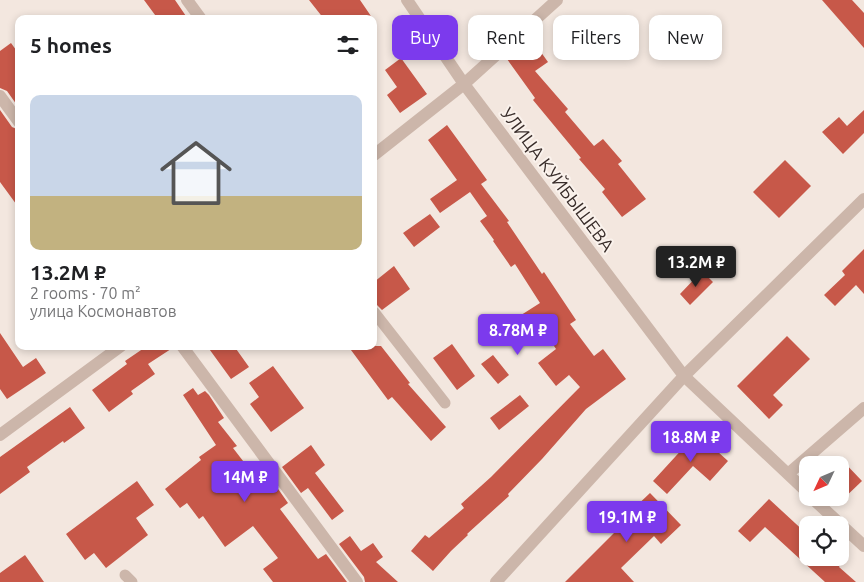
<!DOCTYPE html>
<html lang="en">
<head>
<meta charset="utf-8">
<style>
	:root { --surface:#fff; --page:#f2f2f2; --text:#202124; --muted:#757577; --line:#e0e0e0; --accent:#7c3aed }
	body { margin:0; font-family:Ubuntu,sans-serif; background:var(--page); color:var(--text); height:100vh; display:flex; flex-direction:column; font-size:19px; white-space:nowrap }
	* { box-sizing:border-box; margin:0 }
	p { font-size:16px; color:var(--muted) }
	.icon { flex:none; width:28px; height:28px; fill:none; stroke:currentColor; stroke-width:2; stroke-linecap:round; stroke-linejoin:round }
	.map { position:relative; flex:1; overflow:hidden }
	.panel { position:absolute; left:15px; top:15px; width:362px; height:335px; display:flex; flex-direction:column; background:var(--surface); border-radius:10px; box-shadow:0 2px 8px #0003 }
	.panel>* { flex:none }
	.guide { position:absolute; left:392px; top:15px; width:396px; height:45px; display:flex; gap:10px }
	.needle { width:32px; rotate:226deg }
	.fabs { position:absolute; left:799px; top:456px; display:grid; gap:10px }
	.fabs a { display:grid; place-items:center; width:50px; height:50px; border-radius:10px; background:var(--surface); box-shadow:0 2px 8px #0003; font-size:25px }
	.price { position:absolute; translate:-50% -42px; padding:0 11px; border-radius:5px; background:var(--accent); color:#fff; font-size:16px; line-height:32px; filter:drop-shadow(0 1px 2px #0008) }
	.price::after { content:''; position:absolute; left:50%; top:30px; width:15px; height:11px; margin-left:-8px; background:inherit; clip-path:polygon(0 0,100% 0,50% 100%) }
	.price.selected { background:#222; color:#fff }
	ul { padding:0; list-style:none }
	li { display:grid; align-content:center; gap:10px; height:265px; padding:0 15px }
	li+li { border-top:1px solid var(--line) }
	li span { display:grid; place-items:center; height:155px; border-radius:10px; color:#555 }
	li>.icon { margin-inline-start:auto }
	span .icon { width:90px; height:90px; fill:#fffc; stroke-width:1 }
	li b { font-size:21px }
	h2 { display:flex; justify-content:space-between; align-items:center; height:60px; padding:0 15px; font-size:21px }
	.tag { padding:0 18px; border-radius:10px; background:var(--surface); box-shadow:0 2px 8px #0003; font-size:18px; line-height:45px }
	.tag.selected { background:var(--accent); color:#fff }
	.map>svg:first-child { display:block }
</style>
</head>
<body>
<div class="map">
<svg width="864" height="582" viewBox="0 0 864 582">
	<rect width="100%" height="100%" fill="#f3e7df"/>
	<path fill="#c75849" d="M144 0H175L188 19H158Z
		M309 0H360L373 19H324Z
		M822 0H852L864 13V48Z
		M533 41 548 62 535 71 568 109 565 112 594 146 603 139 622 161 618 164 646 199 622 217 602 192 605 189 579 159 581 158 533 100 535 98 507 59Z
		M11 43 19 54V108L7 91 0 88V51Z
		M401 58 427 94 400 113 387 95 397 87 385 70Z
		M0 110 12 127 19 130V208L0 182Z
		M864 110V133L843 154 822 132 839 117 847 126Z
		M447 125 487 180 481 184 509 221 507 222 542 274 544 272 576 320 570 324 594 356 603 349 626 379 586 409 542 459 508 494 509 496 467 534 468 535 451 551 433 571 411 551 425 535 429 538 464 508 461 504 491 477 580 387 569 375 556 386 538 363 556 349 540 325 529 332 518 317 540 303 515 264 511 267 493 241 494 240 480 221 487 216 470 192 440 213 430 199 457 180 428 140Z
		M785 160 811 186 779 218 753 192Z
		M430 214 440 227 414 247 403 233Z
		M864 249V294L856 285 835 306 824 295 845 275 842 271Z
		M394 266 410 289 382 310 377 305H374V282Z
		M702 271 713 282 690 305 680 294Z
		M0 333 23 367 36 358 46 373 7 399 0 389Z
		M787 336 810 359 773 395 783 405 769 419 737 386Z
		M452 344 475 376 457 390 433 358Z
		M147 346 174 347 148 364 155 374 131 391 133 394 109 412 92 390 127 364 125 361Z
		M207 346H234L249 367 231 379Z
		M348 346H381L410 383 408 384 446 427 431 441 392 397 388 400Z
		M493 355 509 375 498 384 481 364Z
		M273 366 304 408 271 432 250 404 259 397 249 383Z
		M193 388 198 395 205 391 209 395 224 418 218 422 237 446 233 448 260 483 269 476 288 503 280 509 318 559 326 554 347 582H273L263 569 278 558 253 526 225 547 203 516 199 519 187 503 180 508 165 489 201 460 199 457 216 445 183 395Z
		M520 395 529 406 499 430 490 418Z
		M70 407 85 428 64 443 63 441 27 467 30 472 0 494V457Z
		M697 433 728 461 710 481 693 466 667 494 653 481Z
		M311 445 325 465 315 473 344 511 332 520 308 488 301 493 282 467Z
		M840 458 862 481 840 502Z
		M137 481 154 505 136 518 148 535 106 568 94 553 85 560 66 534Z
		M650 493 681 525 661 544 654 536 621 568 634 582H565L633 514 630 512Z
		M769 499 808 535V558H832L840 565 839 567 856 582H825L765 527 750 542 738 531Z
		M350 536 361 551 373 543 383 557 376 562 398 582H365L364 577 339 544Z
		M25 555 44 582H0V573Z"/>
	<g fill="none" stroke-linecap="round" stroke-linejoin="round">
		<path stroke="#ccb6aa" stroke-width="11" d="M374 312 445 403
			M125 575 132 582"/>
		<path stroke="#ccb6aa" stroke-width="12" d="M187 0 201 19
			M407 0 464 84 684 376 808 493
			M0 96 19 122
			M374 155 464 84 557 0
			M182 346 357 582
			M0 435 121 346
			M788 474 864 408
			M812 498 864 546
			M496 582 684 376 864 199"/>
	</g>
	<g text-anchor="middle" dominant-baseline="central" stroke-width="4" stroke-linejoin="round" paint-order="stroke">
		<g font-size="18" fill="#392d2a" stroke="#faf2ec">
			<text transform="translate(558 179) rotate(53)">УЛИЦА КУЙБЫШЕВА</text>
		</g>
	</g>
</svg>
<div class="fabs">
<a><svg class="needle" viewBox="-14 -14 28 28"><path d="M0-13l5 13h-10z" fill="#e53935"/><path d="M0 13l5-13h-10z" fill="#757577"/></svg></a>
<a><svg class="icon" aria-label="locate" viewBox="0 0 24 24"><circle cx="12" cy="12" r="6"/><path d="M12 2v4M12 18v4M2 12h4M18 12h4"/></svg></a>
</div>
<b class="price selected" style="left:696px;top:288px">13.2M ₽</b>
<b class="price" style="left:518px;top:356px">8.78M ₽</b>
<b class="price" style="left:691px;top:463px">18.8M ₽</b>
<b class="price" style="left:245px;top:503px">14M ₽</b>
<b class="price" style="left:627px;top:543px">19.1M ₽</b>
<div class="guide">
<a class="tag selected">Buy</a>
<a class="tag">Rent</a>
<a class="tag">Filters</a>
<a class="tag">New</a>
</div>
<section class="panel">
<h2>5 homes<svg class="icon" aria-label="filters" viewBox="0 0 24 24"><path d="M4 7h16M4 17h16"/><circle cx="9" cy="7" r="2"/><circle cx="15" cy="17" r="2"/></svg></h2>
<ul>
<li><span style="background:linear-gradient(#c9d6e8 65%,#c2b280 0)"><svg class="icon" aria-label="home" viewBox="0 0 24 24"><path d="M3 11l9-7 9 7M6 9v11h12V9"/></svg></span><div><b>13.2M ₽</b><p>2 rooms · 70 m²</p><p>улица Космонавтов</p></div></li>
</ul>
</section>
</div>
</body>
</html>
